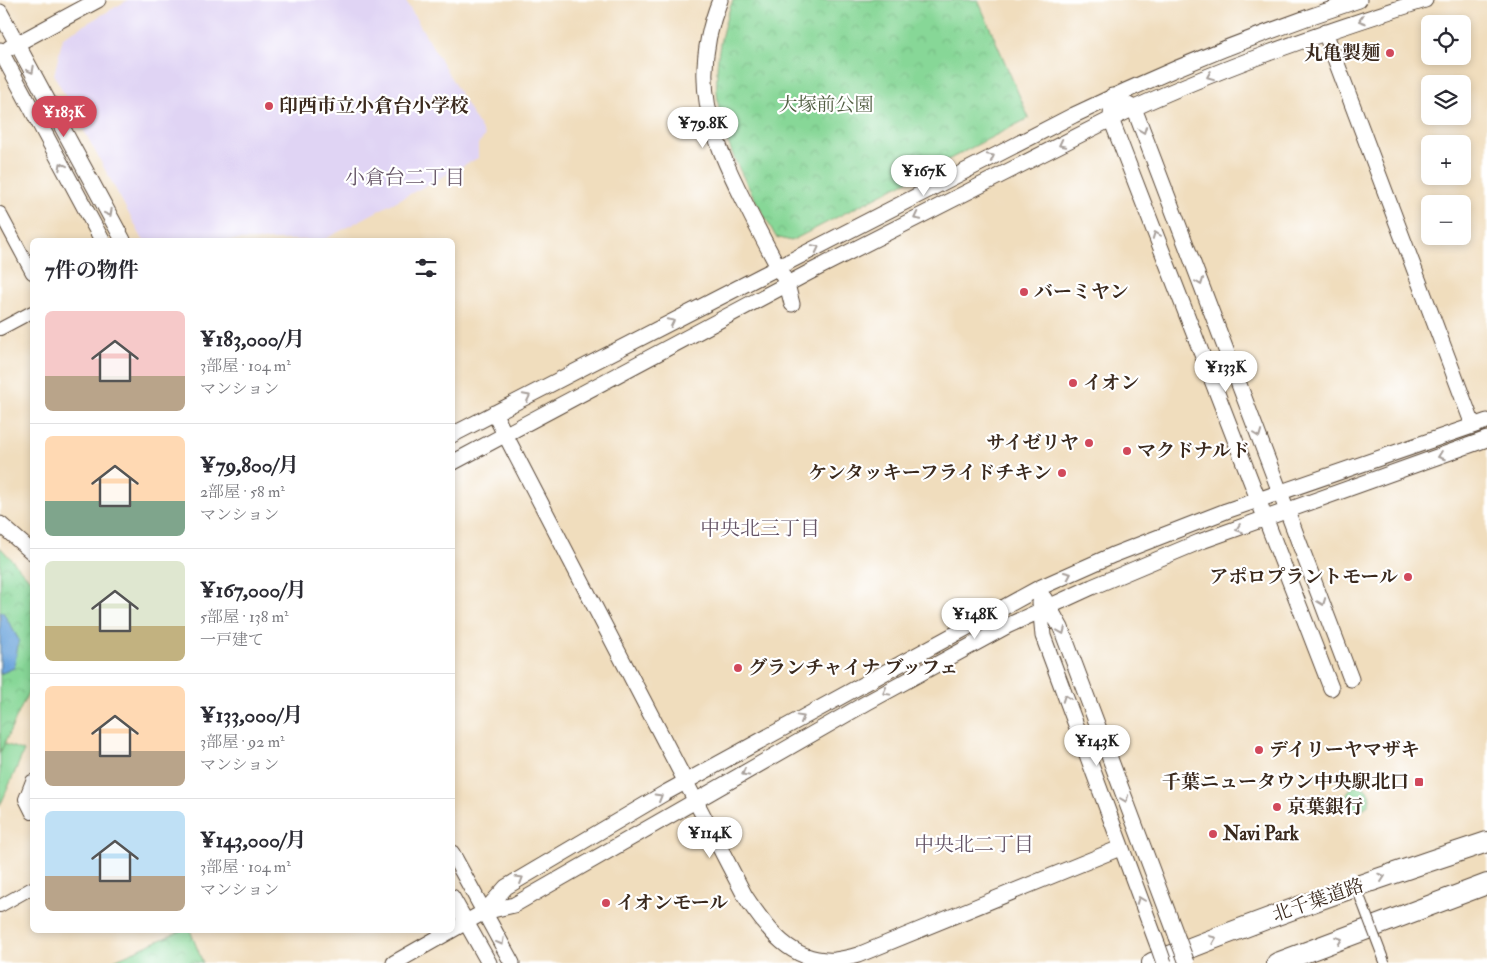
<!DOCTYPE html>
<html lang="ja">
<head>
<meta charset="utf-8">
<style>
	:root { --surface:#fff; --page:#f7f7f7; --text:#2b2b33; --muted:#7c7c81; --line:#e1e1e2; --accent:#d1495b }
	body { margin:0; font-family:"IM FELL Double Pica","Noto Serif JP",serif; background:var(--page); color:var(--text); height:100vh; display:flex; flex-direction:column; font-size:19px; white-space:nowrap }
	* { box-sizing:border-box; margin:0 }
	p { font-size:16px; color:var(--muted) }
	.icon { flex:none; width:28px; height:28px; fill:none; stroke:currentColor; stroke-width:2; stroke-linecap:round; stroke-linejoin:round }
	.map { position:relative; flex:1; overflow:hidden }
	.side { position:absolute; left:30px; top:238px; width:425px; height:695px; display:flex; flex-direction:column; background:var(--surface); border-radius:8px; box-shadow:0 2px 8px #0003 }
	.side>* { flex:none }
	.tools { position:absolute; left:1421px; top:15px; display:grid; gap:10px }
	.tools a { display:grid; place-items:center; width:50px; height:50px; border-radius:8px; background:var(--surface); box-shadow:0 2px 8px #0003; font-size:25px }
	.price { position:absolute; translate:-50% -42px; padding:0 11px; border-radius:18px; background:#fff; color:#222; font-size:16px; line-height:32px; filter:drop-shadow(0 1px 2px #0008) }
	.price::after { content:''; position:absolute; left:50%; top:30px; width:15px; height:11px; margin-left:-8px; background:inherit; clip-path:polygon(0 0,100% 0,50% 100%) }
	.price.active { background:var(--accent); color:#fff }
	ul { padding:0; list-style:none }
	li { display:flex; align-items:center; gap:15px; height:125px; padding:0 15px }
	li+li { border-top:1px solid var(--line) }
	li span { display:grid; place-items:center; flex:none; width:140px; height:100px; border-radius:8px; color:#555 }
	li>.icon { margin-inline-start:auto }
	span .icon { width:60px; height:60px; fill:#fffc; stroke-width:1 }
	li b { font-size:21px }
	h2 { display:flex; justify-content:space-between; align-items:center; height:60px; padding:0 15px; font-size:21px }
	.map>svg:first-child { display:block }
</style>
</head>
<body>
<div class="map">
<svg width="1487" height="963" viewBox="0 0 1487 963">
	<defs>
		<pattern id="park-crowns" width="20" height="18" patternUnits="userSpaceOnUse" patternTransform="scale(1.25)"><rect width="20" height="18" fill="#87d797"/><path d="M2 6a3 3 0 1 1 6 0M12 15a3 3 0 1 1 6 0" fill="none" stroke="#75b982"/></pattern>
	</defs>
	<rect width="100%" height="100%" fill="#fff"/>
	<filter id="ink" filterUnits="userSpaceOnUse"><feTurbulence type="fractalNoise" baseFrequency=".02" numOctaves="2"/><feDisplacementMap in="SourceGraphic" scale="10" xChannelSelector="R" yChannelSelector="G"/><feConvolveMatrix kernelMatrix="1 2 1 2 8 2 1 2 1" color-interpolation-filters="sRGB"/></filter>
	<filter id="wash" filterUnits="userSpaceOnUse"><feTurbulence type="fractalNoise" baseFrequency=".0096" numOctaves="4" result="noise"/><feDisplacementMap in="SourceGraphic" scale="20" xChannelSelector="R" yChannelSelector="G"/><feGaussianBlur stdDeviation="1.12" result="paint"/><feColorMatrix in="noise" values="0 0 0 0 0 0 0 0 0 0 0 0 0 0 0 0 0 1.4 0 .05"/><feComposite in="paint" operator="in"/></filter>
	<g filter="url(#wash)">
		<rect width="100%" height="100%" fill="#f0ddbd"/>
		<path fill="#e0d4f4" d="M128 0H405L485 136 478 144V158L323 240H143L54 75 63 37Z"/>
		<path fill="#87d797" stroke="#61805a" d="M0 742 24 751 0 806Z
			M1346 798a12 12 0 1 1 24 0a12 12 0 1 1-24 0Z"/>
		<path fill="url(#park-crowns)" stroke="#61805a" d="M733 0H978L1029 118 791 241 776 237C760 207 741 177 729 145 710 98 714 47 733 0Z
			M0 547 32 582V684L0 753Z
			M183 930H190L203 963H116L114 960Z"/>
		<path fill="#6ca4db" stroke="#54677c" d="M0 612H3L19 640 14 668 0 674Z"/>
	</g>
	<g filter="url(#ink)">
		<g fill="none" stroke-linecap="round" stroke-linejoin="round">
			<defs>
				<path id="minor" d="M0 213 32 273
					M0 329 32 312
					M32 781 25 799 32 813
					M0 906 32 888"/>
				<path id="tertiary" d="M720 0C689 78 709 132 745 203 758 230 773 257 787 284L792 304
					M0 12 123 240
					M1325 32 1473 425
					M9 48 98 0
					M0 50 102 240
					M494 413 745 896C767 929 791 963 835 960 843 959 851 957 858 955L1120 848
					M452 435 1074 115C1167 70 1261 32 1359 0
					M452 463 808 273 1111 119C1213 70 1318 34 1425 0
					M0 524 32 552
					M1044 598 1061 628 1177 937
					M1040 602 1043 636 1158 946
					M1331 688 1111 119 1112 96 1134 108 1351 679
					M452 853 512 963
					M452 897 489 963
					M484 912 506 887 665 793 1039 588 1113 555 1226 511 1487 421
					M452 930 484 912 514 905 868 702 1007 626 1092 587 1199 542 1487 439
					M394 963 452 930"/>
				<path id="trunk" d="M1152 963C1262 919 1374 879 1487 842
					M1277 963 1487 884"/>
			</defs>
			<use href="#minor" stroke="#564536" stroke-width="14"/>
			<use href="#tertiary" stroke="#564536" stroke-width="17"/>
			<use href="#trunk" stroke="#564536" stroke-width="22"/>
			<use href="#minor" stroke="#fff" stroke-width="12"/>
			<use href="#tertiary" stroke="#fff" stroke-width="15"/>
			<use href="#trunk" stroke="#fff" stroke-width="20"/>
			<defs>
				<path id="pedestrian-bridge" d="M1352 876 1385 963"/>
				<path id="tertiary-bridge" d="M1177 937 1187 963
					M1158 946 1164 963"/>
			</defs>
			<use href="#pedestrian-bridge" stroke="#564536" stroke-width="11" stroke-linecap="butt"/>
			<use href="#tertiary-bridge" stroke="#564536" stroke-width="17" stroke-linecap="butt"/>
			<use href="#pedestrian-bridge" stroke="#fff" stroke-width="9"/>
			<use href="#tertiary-bridge" stroke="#fff" stroke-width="15"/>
		</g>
		<defs><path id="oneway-chevron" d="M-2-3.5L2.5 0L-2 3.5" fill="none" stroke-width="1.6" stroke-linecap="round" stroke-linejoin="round" transform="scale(1.25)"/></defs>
		<g stroke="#a79f9a">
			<use href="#oneway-chevron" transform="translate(1362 20) rotate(162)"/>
			<use href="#oneway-chevron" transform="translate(31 70) rotate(62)"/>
			<use href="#oneway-chevron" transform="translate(1210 76) rotate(158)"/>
			<use href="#oneway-chevron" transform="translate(1143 130) rotate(69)"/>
			<use href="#oneway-chevron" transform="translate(1062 144) rotate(153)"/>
			<use href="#oneway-chevron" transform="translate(991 157) rotate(-27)"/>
			<use href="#oneway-chevron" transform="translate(62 166) rotate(-118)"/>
			<use href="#oneway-chevron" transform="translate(109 213) rotate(62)"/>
			<use href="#oneway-chevron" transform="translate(917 217) rotate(153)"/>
			<use href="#oneway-chevron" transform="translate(1156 235) rotate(-111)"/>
			<use href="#oneway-chevron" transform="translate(816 248) rotate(-27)"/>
			<use href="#oneway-chevron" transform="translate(1200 282) rotate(69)"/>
			<use href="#oneway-chevron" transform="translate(671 322) rotate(-27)"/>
			<use href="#oneway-chevron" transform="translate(527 397) rotate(-27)"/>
			<use href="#oneway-chevron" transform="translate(1258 434) rotate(69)"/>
			<use href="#oneway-chevron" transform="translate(1441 456) rotate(160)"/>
			<use href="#oneway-chevron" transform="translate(1239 529) rotate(160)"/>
			<use href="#oneway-chevron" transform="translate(1068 575) rotate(-24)"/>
			<use href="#oneway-chevron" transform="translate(1322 602) rotate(69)"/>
			<use href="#oneway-chevron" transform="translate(1062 631) rotate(67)"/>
			<use href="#oneway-chevron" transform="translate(886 692) rotate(151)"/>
			<use href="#oneway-chevron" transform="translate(1066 698) rotate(-110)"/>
			<use href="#oneway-chevron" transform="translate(801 718) rotate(-29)"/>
			<use href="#oneway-chevron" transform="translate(745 773) rotate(151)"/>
			<use href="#oneway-chevron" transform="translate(659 797) rotate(-30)"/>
			<use href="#oneway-chevron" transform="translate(1125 799) rotate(69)"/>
			<use href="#oneway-chevron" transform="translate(1382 877) rotate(-19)"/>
			<use href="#oneway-chevron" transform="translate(520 879) rotate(-31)"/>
			<use href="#oneway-chevron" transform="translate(1140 900) rotate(-111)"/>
			<use href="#oneway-chevron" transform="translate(1213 939) rotate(-22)"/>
			<use href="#oneway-chevron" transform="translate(1339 940) rotate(-21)"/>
			<use href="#oneway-chevron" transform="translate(501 942) rotate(61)"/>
		</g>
	</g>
	<g fill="#d1495b" stroke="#fff" stroke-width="2">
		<circle cx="1390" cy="53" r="5"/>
		<circle cx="269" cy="106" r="5"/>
		<circle cx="1024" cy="292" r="5"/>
		<circle cx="1073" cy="383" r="5"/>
		<circle cx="1089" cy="443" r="5"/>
		<circle cx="1127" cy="451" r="5"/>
		<circle cx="1062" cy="473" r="5"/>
		<circle cx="1408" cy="577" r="5"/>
		<circle cx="738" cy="668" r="5"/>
		<circle cx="1259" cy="750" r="5"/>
		<rect x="1414" y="777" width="10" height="10" rx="2.5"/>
		<circle cx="1277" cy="807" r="5"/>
		<circle cx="1213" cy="834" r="5"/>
		<circle cx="606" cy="903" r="5"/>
	</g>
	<g text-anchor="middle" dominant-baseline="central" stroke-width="4.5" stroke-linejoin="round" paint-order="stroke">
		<g font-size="19" font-weight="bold" fill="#3b2a1e" stroke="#fff" text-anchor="start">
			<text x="1380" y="53" text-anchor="end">丸亀製麺</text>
			<text x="279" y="106">印西市立小倉台小学校</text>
			<text x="1034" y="292">バーミヤン</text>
			<text x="1083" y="383">イオン</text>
			<text x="1079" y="443" text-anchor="end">サイゼリヤ</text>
			<text x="1137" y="451">マクドナルド</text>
			<text x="1052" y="473" text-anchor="end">ケンタッキーフライドチキン</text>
			<text x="1398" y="577" text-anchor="end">アポロプラントモール</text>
			<text x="748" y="668">グランチャイナ ブッフェ</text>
			<text x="1269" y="750">デイリーヤマザキ</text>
			<text x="1409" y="782" text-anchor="end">千葉ニュータウン中央駅北口</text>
			<text x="1287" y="807">京葉銀行</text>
			<text x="1223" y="834">Navi Park</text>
			<text x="616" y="903">イオンモール</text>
		</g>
		<g font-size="19" fill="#525e42" stroke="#fff">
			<text x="826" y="105">大塚前公園</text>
		</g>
		<g font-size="19" fill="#3b2a1e" stroke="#fff">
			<text transform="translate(1318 900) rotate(-19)">北千葉道路</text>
		</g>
		<g font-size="20" fill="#645365" stroke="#fff">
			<text x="405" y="177">小倉台二丁目</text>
			<text x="760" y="528">中央北三丁目</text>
			<text x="974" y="844">中央北二丁目</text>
		</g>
	</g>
</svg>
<div class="tools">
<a><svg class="icon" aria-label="locate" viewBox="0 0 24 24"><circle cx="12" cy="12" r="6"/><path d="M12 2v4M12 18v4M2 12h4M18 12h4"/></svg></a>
<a><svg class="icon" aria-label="layers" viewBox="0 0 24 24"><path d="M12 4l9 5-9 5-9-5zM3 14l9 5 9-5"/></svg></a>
<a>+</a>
<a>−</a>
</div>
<b class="price active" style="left:64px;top:138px">¥183K</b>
<b class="price" style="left:703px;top:149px">¥79.8K</b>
<b class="price" style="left:924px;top:197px">¥167K</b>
<b class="price" style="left:1226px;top:393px">¥133K</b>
<b class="price" style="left:975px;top:640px">¥148K</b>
<b class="price" style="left:1097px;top:767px">¥143K</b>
<b class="price" style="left:710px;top:859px">¥114K</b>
<section class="side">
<h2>7件の物件<svg class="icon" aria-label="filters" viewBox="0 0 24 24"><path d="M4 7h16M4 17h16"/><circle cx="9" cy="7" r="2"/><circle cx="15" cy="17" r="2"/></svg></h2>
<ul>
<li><span style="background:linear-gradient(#f6c9c9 65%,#b9a48a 0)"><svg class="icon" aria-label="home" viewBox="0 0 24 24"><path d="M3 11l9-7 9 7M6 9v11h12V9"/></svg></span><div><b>¥183,000/月</b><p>3部屋 · 104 m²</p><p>マンション</p></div></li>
<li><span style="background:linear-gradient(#ffd9b3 65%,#7fa58c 0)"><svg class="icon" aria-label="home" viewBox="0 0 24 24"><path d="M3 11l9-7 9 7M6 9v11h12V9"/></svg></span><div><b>¥79,800/月</b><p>2部屋 · 58 m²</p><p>マンション</p></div></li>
<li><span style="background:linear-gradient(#dfe7d0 65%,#c2b280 0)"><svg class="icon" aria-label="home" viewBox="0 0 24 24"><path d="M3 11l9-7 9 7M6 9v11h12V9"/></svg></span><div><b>¥167,000/月</b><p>5部屋 · 138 m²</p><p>一戸建て</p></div></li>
<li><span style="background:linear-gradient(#ffd9b3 65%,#b9a48a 0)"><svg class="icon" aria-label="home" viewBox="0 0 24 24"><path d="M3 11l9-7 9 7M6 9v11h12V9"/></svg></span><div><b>¥133,000/月</b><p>3部屋 · 92 m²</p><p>マンション</p></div></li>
<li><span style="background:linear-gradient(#bfe0f5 65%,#b9a48a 0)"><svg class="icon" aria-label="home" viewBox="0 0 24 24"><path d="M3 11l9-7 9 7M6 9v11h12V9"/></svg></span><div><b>¥143,000/月</b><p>3部屋 · 104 m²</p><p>マンション</p></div></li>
</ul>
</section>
</div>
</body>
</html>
